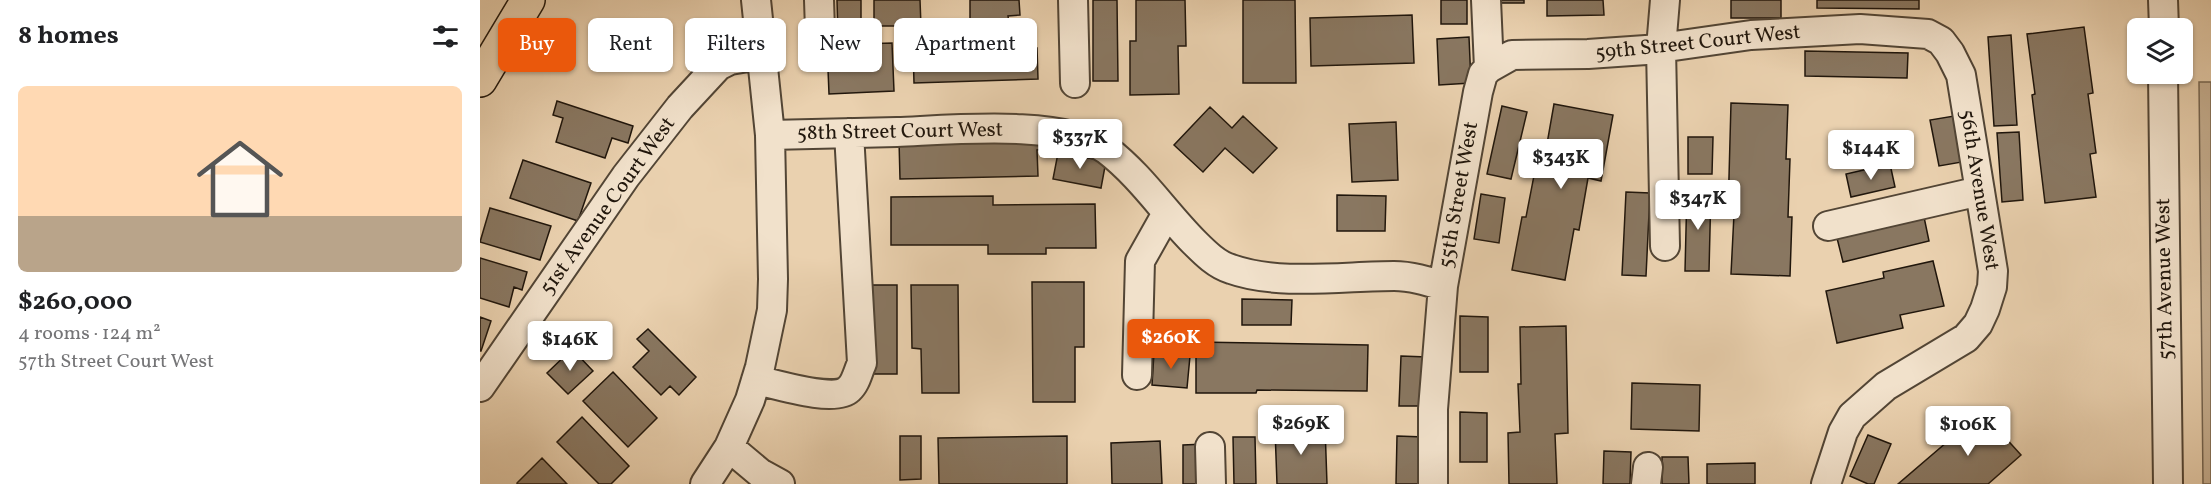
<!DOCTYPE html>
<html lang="en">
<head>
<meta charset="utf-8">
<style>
	:root { --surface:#fff; --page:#f6f6f6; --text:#202124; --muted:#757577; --accent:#ea580c }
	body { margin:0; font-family:Vollkorn,serif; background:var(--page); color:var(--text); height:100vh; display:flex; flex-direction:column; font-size:22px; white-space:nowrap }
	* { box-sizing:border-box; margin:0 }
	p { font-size:20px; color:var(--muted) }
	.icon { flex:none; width:33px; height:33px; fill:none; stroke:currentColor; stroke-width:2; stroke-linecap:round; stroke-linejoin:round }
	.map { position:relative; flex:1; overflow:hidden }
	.panel { display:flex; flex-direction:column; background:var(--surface); width:480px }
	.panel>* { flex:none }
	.top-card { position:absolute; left:18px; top:18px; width:570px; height:54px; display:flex; gap:12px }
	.buttons { position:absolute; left:1647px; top:18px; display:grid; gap:12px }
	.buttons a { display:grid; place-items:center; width:66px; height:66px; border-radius:9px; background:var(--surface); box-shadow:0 2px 4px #0004; font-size:30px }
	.price { position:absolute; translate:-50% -51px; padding:0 14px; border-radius:6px; background:#fff; color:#222; font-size:20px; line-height:39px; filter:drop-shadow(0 2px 3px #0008) }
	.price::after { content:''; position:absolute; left:50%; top:36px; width:18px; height:14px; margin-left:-9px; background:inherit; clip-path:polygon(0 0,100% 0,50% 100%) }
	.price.on { background:var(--accent); color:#fff }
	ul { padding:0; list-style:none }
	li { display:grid; align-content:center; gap:12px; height:318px; padding:0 18px }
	li span { display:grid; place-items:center; height:186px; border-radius:9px; color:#555 }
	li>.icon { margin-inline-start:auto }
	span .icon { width:108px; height:108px; fill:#fffc; stroke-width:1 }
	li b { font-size:26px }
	h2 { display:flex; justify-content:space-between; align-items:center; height:72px; padding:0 18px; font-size:26px }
	.chip { padding:0 21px; border-radius:9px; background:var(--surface); box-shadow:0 2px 4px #0004; font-size:21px; line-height:54px }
	.chip.on { background:var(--accent); color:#fff }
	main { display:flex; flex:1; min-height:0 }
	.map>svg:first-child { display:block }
</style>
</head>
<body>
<main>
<section class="panel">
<h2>8 homes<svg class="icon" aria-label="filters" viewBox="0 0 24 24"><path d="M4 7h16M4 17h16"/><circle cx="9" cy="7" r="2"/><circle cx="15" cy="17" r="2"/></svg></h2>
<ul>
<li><span style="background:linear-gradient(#ffd9b3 70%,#b9a48a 0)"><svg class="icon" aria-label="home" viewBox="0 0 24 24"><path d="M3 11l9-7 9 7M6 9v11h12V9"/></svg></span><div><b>$260,000</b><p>4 rooms · 124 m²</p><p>57th Street Court West</p></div></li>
</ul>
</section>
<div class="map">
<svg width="1731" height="484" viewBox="0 0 1731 484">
	<rect width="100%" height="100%" fill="#ead1af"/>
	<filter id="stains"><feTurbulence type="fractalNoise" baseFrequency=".00333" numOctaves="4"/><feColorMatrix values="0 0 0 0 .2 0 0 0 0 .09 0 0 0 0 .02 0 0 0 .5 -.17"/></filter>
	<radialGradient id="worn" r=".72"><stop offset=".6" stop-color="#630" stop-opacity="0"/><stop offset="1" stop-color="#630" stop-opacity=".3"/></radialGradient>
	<path fill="#c8b193" stroke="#746450" stroke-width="1.5" d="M1719 82H1731V484H1723Z"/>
	<path fill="#897761" stroke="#20160c" stroke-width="1.5" d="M357 0H381V35H358Z
		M394 0H440L441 26H394Z
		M490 0H539L540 15 528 16 529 23 490 24Z
		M613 0H637L638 81H613Z
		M656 0H705L706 46H698L699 94 650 95V41H656Z
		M763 0H815L816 83H763Z
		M961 0H987V24H961Z
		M1021 0H1044V3H1021Z
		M1067 0H1123L1124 15 1067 16Z
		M1251 0H1301V18H1251Z
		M1337 0H1439V9L1337 8Z
		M932 15 934 63 831 66 830 18Z
		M1604 27 1613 93 1608 94 1616 153 1610 154 1616 197 1565 203 1552 95 1555 94 1547 34Z
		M1531 35 1537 125 1514 126 1508 37Z
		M989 37 991 83 959 85 957 39Z
		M412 43 414 91 349 94 347 45Z
		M498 45V50L557 48 558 79 434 83 433 46Z
		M1325 51 1428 53 1427 78 1325 76Z
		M77 101 153 126 148 143 132 138 125 158 76 142 83 118 73 115Z
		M1251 103 1308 105 1306 159H1310L1308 217H1312L1310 276 1251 274 1254 214H1248Z
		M1074 104 1133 115 1121 181 1108 178 1099 230 1094 229 1085 280 1032 270 1042 217H1046L1057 160 1064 161Z
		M1022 106 1047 112 1031 179 1007 174Z
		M730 107 752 128 763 116 797 148 773 173 745 148 723 172 694 145Z
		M1474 116 1482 162 1459 166 1450 120Z
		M916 122 918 180 872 182 869 124Z
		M1539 132 1543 200 1522 202 1517 133Z
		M566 135V149L557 150 558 176 420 179 419 140Z
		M1208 137H1233L1232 174H1208Z
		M578 153 626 161 621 188 573 179Z
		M43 160 111 183 98 221 30 198Z
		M1410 164 1415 187 1371 197 1366 174Z
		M1207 190H1231L1229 271H1205Z
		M1146 192 1170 193 1166 276 1142 275Z
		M1001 194 1025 198 1019 243 994 239Z
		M857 195 906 196 905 231H857Z
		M513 196V205L615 204 616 248H566V254H508V245H411V197Z
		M10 208 71 226 60 260 0 242Z
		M1444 217 1449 241 1363 262 1357 238Z
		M0 258 47 272 42 290 34 287 29 307 0 298Z
		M1453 261 1464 306 1420 315 1423 328 1357 343 1346 291 1404 278 1403 272Z
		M552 282H604V347H595V402H553Z
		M390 285H417V374H389Z
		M431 285H478L479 393H442L441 349 432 348Z
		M762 299 812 300 811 325H762Z
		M980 316 1008 317V372H980Z
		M0 317 11 321 1 351H0Z
		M1086 326 1088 433 1075 434 1077 484H1029L1028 433 1040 432 1038 384H1041L1040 327Z
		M168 329 216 377 199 395 190 386 181 395 153 367 169 351 157 339Z
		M716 342 888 345 887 391 777 390 776 393H716Z
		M92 349 113 371 88 394 67 373Z
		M674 352 710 356 707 388 672 385Z
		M921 356 947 357 946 406H919Z
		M133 372 177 418 148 447 103 401Z
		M1152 383 1220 385 1219 431 1151 429Z
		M980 412 1007 413V462H980Z
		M1502 412 1541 455 1508 484H1418Z
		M102 417 149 466 131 484H119L77 442Z
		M845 426 847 484H797L795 429Z
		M1388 435 1411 444 1394 484H1388L1370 476Z
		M420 436H441V479L420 480Z
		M587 436V484H459L458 438Z
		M917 436 944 437 943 484H916Z
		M753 437H775L776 484H754Z
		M680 441 682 484H632L631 443Z
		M725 444V484H703V445Z
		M1124 451 1151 452 1150 484H1123Z
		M1182 457H1208L1209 484H1182Z
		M62 458 87 484H37V483Z
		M1275 463V484H1227V464Z"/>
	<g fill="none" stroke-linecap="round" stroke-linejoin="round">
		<defs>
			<path id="minor" d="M339 0 340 30
				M593 0 595 83
				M1006 0 1009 68
				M1683 0 1684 28
				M1683 74 1688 484
				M290 135C332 134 375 133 417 132 470 130 584 119 627 150 661 176 685 213 715 243 725 253 737 265 751 269 798 286 865 276 914 276 931 276 947 281 963 286
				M1348 226 1500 191
				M1185 246 1181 48 1185 0
				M657 375 660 261 687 213
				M276 380C295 384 355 403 369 389 376 383 378 371 382 363L369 133
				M0 387 146 176 200 107 238 66 250 60 280 55
				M249 447 280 473 300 484
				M730 447 731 484
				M225 484 249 447 270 400 280 367 292 310 293 279 290 135 276 0
				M953 484V409L963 286 998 92 1003 74 1009 68 1032 55 1108 54 1166 50 1271 35 1380 29 1448 34 1461 41 1470 53 1481 75 1513 271 1512 287 1505 309 1498 324 1486 338 1406 386 1372 416 1363 432 1346 484
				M1166 484 1168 467"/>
			<path id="major" d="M0 80 48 0"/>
		</defs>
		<use href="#minor" stroke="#524535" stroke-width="32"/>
		<use href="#major" stroke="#20160c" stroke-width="36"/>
		<use href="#minor" stroke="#f1e1cb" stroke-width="28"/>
		<use href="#major" stroke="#ead1af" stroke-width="33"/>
	</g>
	<g text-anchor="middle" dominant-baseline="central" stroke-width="4.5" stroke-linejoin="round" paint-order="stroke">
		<g font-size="21" fill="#20160c" stroke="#f1e1cb">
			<text transform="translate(1218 43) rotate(-6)">59th Street Court West</text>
			<text transform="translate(420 132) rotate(-1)">58th Street Court West</text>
			<text transform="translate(1499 190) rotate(81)">56th Avenue West</text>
			<text transform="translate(979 195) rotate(-80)">55th Street West</text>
			<text transform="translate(128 206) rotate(-54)">51st Avenue Court West</text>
			<text transform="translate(1685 279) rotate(-91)">57th Avenue West</text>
		</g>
	</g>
	<rect width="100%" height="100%" filter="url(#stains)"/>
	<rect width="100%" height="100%" fill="url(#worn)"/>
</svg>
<div class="buttons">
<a><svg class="icon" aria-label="layers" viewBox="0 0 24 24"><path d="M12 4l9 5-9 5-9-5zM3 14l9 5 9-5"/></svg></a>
</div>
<b class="price" style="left:600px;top:170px">$337K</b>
<b class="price" style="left:1391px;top:181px">$144K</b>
<b class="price" style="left:1081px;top:190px">$343K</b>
<b class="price" style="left:1218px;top:231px">$347K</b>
<b class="price on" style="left:691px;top:370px">$260K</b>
<b class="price" style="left:90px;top:372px">$146K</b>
<b class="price" style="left:821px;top:456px">$269K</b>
<b class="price" style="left:1488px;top:457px">$106K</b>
<div class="top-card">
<a class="chip on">Buy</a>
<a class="chip">Rent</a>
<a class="chip">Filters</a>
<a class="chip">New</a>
<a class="chip">Apartment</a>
</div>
</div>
</main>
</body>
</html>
